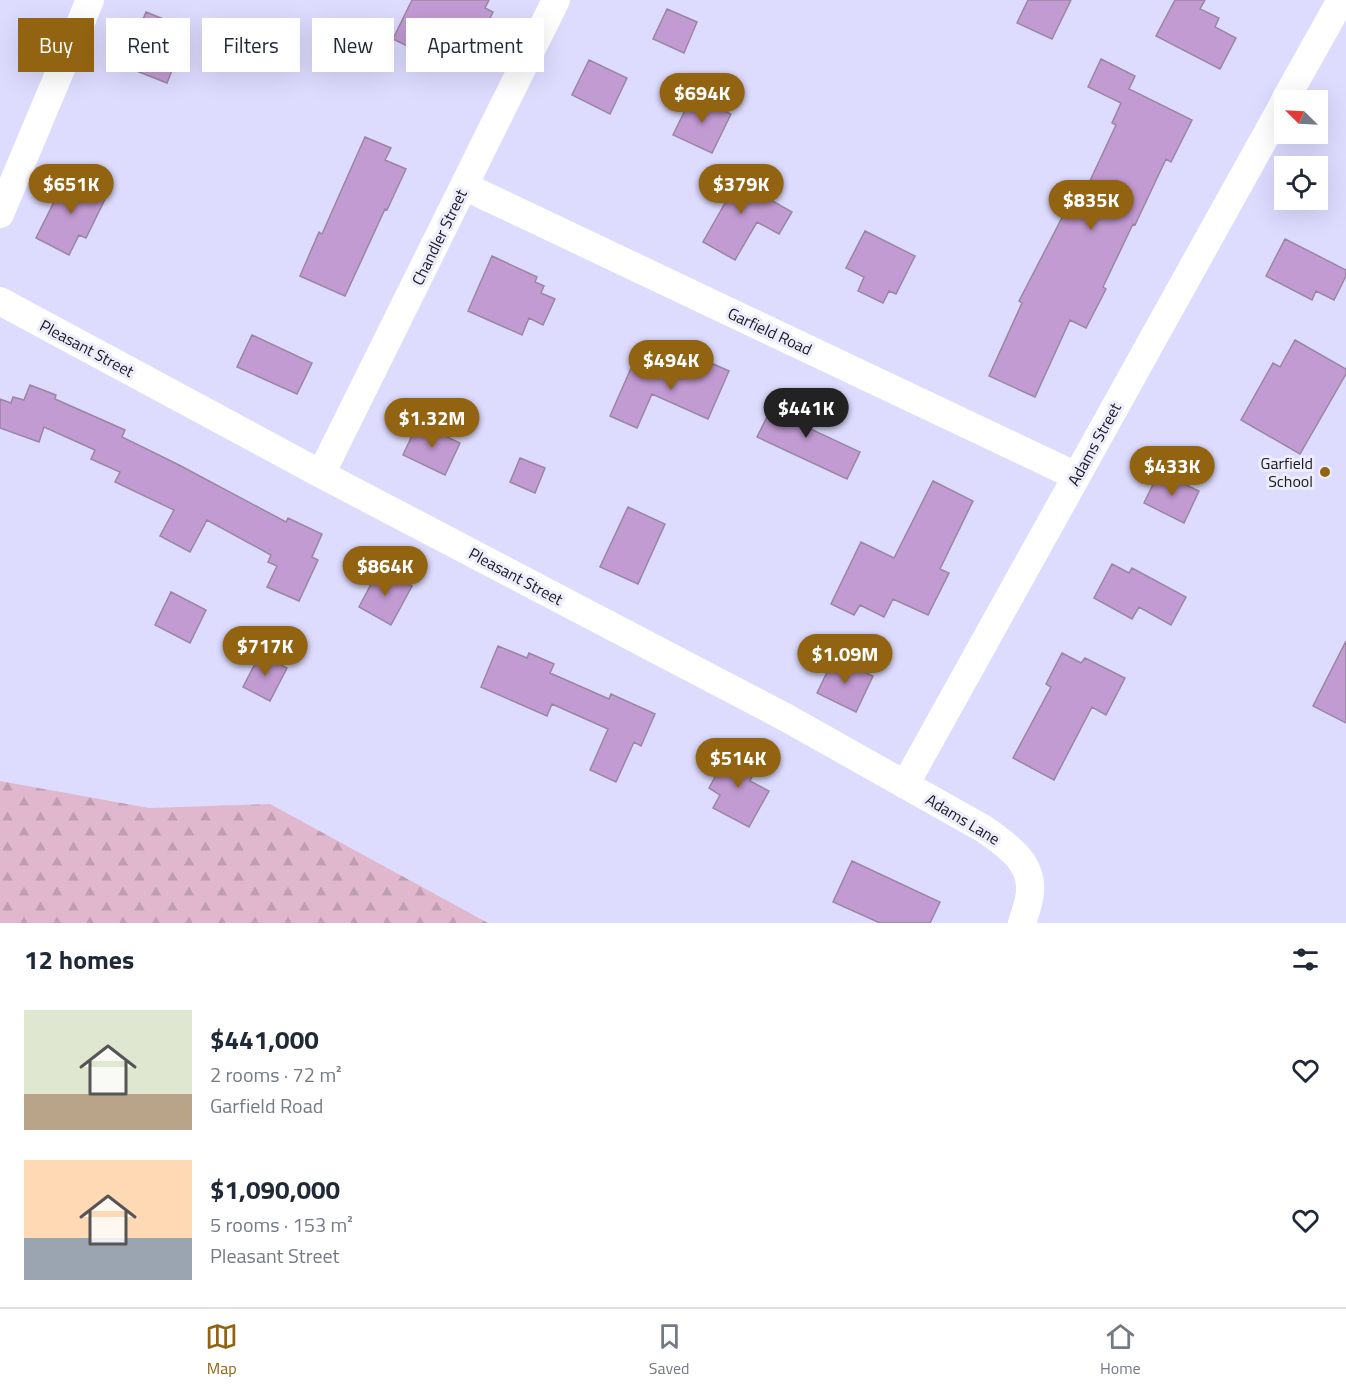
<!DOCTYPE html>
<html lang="en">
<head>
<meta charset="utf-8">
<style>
	:root { --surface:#fff; --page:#f2f2f3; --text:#1f2937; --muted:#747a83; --line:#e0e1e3; --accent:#926310 }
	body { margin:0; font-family:"Titillium Web",sans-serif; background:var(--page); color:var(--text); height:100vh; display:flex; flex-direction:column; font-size:22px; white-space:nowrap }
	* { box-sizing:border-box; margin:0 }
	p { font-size:20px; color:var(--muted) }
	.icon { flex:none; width:33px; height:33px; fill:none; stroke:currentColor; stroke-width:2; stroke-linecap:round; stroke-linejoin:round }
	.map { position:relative; height:923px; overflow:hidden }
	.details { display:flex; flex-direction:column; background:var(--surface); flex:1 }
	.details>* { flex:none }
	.top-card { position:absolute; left:18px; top:18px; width:600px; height:54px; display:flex; gap:12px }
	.needle { width:39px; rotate:294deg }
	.buttons { position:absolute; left:1274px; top:90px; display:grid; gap:12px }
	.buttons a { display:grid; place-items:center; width:54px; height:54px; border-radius:0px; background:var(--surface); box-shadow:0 6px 24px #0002; font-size:30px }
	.price { position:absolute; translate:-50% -51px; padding:0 14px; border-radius:21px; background:var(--accent); color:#fff; font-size:20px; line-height:39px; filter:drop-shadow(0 2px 3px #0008) }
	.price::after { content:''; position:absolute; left:50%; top:36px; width:18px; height:14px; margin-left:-9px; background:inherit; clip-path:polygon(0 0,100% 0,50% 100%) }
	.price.selected { background:#222; color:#fff }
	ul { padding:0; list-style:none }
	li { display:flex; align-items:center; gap:18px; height:150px; padding:0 24px }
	li span { display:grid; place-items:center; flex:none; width:168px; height:120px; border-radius:0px; color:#555 }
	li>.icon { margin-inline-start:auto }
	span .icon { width:72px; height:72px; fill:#fffc; stroke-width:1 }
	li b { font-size:26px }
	h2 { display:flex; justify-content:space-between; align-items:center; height:72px; padding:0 24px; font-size:26px }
	.chip { padding:0 21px; border-radius:0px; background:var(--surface); box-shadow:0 6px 24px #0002; font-size:21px; line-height:54px }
	.chip.selected { background:var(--accent); color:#fff }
	.dock { display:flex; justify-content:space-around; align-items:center; height:84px; border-top:2px solid var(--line); background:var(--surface); font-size:16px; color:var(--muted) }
	.dock a { display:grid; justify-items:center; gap:3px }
	.dock .selected { color:var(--accent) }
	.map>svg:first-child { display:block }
</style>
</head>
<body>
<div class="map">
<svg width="1346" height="923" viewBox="0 0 1346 923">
	<defs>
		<pattern id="forest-firs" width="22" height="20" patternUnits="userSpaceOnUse" patternTransform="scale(1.5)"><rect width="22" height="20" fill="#e1b7cd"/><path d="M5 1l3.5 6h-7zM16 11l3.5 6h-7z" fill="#c09db0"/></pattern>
	</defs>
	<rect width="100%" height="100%" fill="#dddcff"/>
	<path fill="url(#forest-firs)" d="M0 781 149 808 270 804 488 923H0Z"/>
	<path fill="#c39bd3" stroke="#9a86a3" stroke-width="1.5" d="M412 0H489L485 8 493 12 480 39 471 35 455 70 393 39Z
		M1028 0H1071L1052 39 1017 23Z
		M1175 0H1205L1200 9 1219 18 1215 27 1236 38 1220 69 1156 36Z
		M667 9 697 22 684 53 653 39Z
		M146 12 188 29 167 83 124 66Z
		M1101 59 1135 76 1129 89 1192 120 1171 162 1166 159 1135 225 1133 224 1103 287 1106 289 1086 328 1070 320 1035 397 989 376 1022 303 1019 301 1065 212 1074 215 1116 125 1112 123 1121 103 1088 87Z
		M589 60 627 78 610 114 572 95Z
		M692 96 731 114 712 153 673 135Z
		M365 137 391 148 385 160 406 169 387 210 385 209 345 296 300 276 319 232 322 234Z
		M718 170 792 212 779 234 757 222 735 260 703 242 725 203 705 191Z
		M67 176 107 195 86 238 79 235 69 255 36 238Z
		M865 231 915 256 896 294 889 291 883 303 858 291 864 277 846 268Z
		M1285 239 1346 270V276L1334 300 1316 291 1312 300 1266 276Z
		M492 256 537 277 535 282 544 286 541 293 555 299 543 325 529 318 522 335 468 311Z
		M252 335 312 363 297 394 237 367Z
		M1295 340 1346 369V374L1300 454 1241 420 1273 363 1280 367Z
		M693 355 729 371 708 419 652 394 637 428 610 416 632 366 659 378 662 370 682 379Z
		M30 385 56 395 55 399 125 430 122 437 179 465 286 522 288 518 322 534 312 557 318 560 299 601 267 587 277 566 268 562 271 555 207 520 190 552 160 536 174 510 115 482 120 472 91 459 95 450 44 427 39 442 0 428V399L11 403 13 397 24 400Z
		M777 397 811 413 804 426 860 452 847 479 757 437Z
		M418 423 460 443 445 475 403 455Z
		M520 458 545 468 535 493 510 482Z
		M1159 472 1199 491 1184 523 1144 503Z
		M933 481 973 501 940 569 949 573 928 615 893 599 884 617 860 605 854 615 831 604 861 542 894 558Z
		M628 507 665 524 638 584 600 567Z
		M1112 564 1129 573 1132 568 1186 597 1171 625 1139 607 1132 619 1094 598Z
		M379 569 412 586 391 625 359 607Z
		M171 592 206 610 190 643 155 625Z
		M1346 641V723L1313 706Z
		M498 646 527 658 529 653 554 664 550 673 609 699 611 694 655 714 641 746 634 742 616 782 590 770 608 729 552 704 547 716 481 687Z
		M1062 653 1081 663 1085 658 1125 678 1106 715 1092 707 1054 780 1013 758 1051 687 1046 684Z
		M260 654 287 668 270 701 243 687Z
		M834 658 873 676 856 712 817 693Z
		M730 750 758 765 750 781 769 791 749 827 713 808 720 795 709 788Z
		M852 861 940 902 930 923H880L833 902Z"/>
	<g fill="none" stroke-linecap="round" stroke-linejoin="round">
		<path stroke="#fff" stroke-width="28" d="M1285 100 1341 0
			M464 186 1076 476
			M0 214 90 0
			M0 301 321 474 785 717 984 829C1006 845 1032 861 1030 891 1030 901 1025 913 1022 923
			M321 474 556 0
			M905 785 1284 103"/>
	</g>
	<circle fill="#926310" stroke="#ececfa" stroke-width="2" cx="1325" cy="472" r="6"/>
	<g text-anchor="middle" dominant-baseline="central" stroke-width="6" stroke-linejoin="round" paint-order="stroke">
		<g font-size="16" fill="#191824" stroke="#ececfa">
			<text transform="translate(439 237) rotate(-64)">Chandler Street</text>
			<text transform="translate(770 331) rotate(25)">Garfield Road</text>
			<text transform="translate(87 348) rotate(28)">Pleasant Street</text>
			<text transform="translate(1094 444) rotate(-61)">Adams Street</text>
			<text transform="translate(516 576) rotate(28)">Pleasant Street</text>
			<text transform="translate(963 819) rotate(31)">Adams Lane</text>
		</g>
		<g font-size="16" fill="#191824" stroke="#ececfa" text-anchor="end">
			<text x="1313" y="463">Garfield<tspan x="1313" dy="18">School</tspan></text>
		</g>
	</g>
</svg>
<div class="buttons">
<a><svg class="needle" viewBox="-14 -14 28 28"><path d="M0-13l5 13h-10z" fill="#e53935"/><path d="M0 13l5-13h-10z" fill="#747a83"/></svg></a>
<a><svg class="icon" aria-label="locate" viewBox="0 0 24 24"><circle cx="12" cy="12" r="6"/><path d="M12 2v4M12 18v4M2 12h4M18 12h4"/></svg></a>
</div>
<b class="price" style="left:702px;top:124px">$694K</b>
<b class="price" style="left:71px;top:215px">$651K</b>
<b class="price" style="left:741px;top:215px">$379K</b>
<b class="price" style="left:1091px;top:231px">$835K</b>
<b class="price" style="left:671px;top:391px">$494K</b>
<b class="price selected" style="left:806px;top:439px">$441K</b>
<b class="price" style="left:432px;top:449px">$1.32M</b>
<b class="price" style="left:1172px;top:497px">$433K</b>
<b class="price" style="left:385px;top:597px">$864K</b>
<b class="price" style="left:265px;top:677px">$717K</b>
<b class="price" style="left:845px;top:685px">$1.09M</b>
<b class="price" style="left:738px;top:789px">$514K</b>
<div class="top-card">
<a class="chip selected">Buy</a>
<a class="chip">Rent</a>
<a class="chip">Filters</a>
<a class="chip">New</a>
<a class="chip">Apartment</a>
</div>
</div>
<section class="details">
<h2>12 homes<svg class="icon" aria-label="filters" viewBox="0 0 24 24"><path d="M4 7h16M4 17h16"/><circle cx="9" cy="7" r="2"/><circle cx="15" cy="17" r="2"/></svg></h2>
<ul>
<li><span style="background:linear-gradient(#dfe7d0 70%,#b9a48a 0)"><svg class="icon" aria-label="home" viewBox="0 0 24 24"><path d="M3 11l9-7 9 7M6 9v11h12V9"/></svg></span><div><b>$441,000</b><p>2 rooms · 72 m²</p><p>Garfield Road</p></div><svg class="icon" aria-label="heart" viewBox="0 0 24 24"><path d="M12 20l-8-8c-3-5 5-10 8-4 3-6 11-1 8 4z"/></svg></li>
<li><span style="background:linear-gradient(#ffd9b3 65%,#9aa5b1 0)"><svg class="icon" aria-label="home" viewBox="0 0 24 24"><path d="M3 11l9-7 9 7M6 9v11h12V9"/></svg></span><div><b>$1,090,000</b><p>5 rooms · 153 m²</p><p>Pleasant Street</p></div><svg class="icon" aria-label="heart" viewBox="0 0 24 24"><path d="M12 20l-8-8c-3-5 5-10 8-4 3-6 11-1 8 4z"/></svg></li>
</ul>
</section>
<nav class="dock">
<a class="selected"><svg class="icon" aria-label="map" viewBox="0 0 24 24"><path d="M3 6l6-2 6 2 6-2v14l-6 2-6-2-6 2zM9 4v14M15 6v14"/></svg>Map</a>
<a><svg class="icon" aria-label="saved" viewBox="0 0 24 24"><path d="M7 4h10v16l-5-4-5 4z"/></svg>Saved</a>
<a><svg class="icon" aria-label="home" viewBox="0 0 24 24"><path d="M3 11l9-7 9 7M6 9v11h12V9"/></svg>Home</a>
</nav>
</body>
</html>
